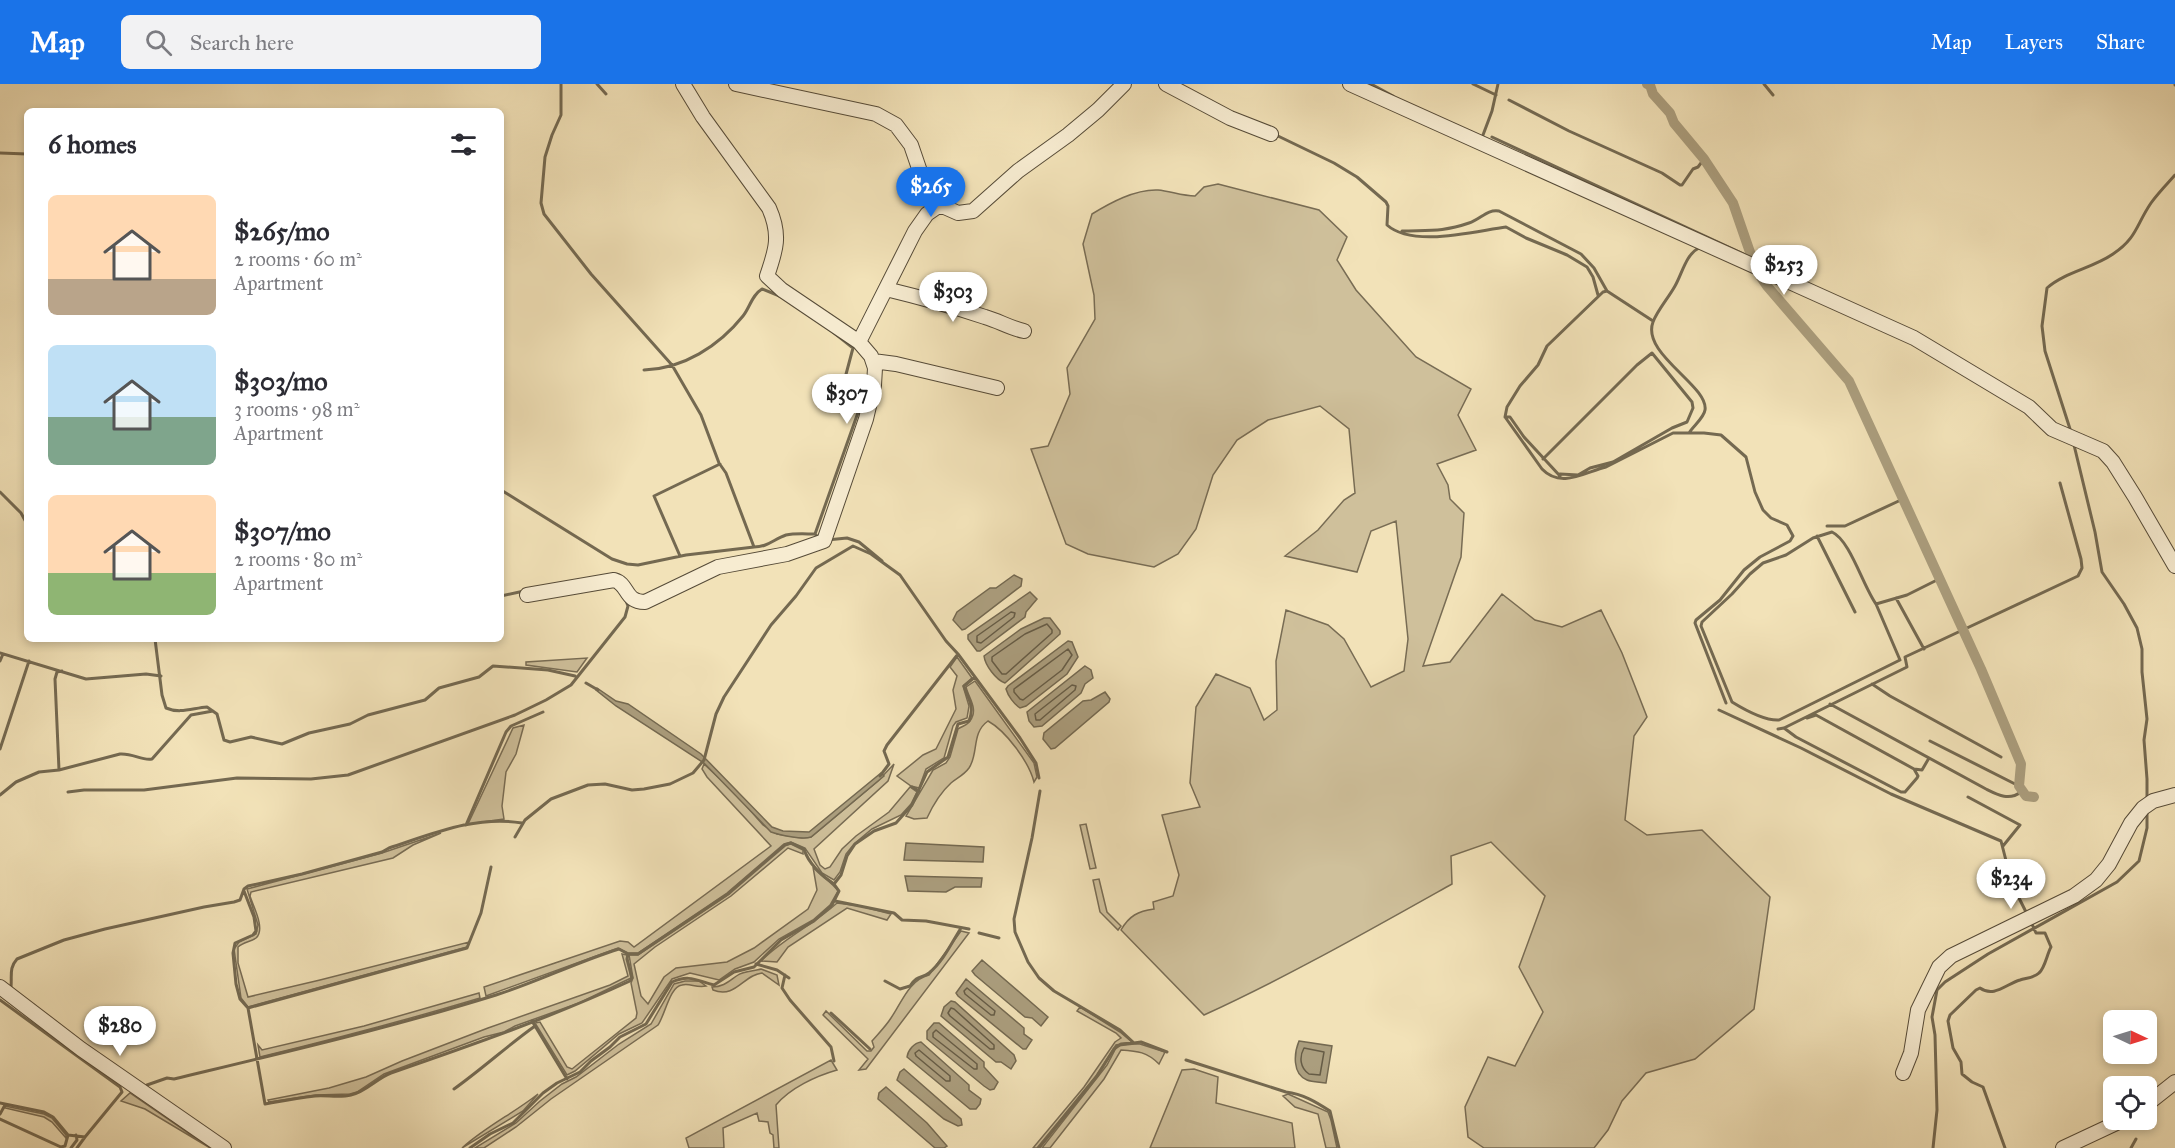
<!DOCTYPE html>
<html lang="en">
<head>
<meta charset="utf-8">
<style>
	:root { --surface:#fff; --page:#f2f2f3; --text:#2b2b33; --muted:#7c7c81; --accent:#1a73e8 }
	body { margin:0; font-family:"IM FELL Great Primer",serif; background:var(--page); color:var(--text); height:100vh; display:flex; flex-direction:column; font-size:22px; white-space:nowrap }
	* { box-sizing:border-box; margin:0 }
	p { font-size:20px; color:var(--muted) }
	.icon { flex:none; width:33px; height:33px; fill:none; stroke:currentColor; stroke-width:2; stroke-linecap:round; stroke-linejoin:round }
	.map { position:relative; flex:1; overflow:hidden }
	.panel { position:absolute; left:24px; top:24px; width:480px; height:534px; display:flex; flex-direction:column; background:var(--surface); border-radius:9px; box-shadow:0 3px 9px #0003 }
	.panel>* { flex:none }
	.needle { width:39px; rotate:94deg }
	.fabs { position:absolute; left:2103px; top:926px; display:grid; gap:12px }
	.fabs a { display:grid; place-items:center; width:54px; height:54px; border-radius:9px; background:var(--surface); box-shadow:0 3px 9px #0003; font-size:30px }
	.price { position:absolute; translate:-50% -51px; padding:0 14px; border-radius:21px; background:#fff; color:#222; font-size:20px; line-height:39px; filter:drop-shadow(0 2px 3px #0008) }
	.price::after { content:''; position:absolute; left:50%; top:36px; width:18px; height:14px; margin-left:-9px; background:inherit; clip-path:polygon(0 0,100% 0,50% 100%) }
	.price.current { background:var(--accent); color:#fff }
	ul { padding:0; list-style:none }
	li { display:flex; align-items:center; gap:18px; height:150px; padding:0 24px }
	li span { display:grid; place-items:center; flex:none; width:168px; height:120px; border-radius:9px; color:#555 }
	li>.icon { margin-inline-start:auto }
	span .icon { width:72px; height:72px; fill:#fffc; stroke-width:1 }
	li b { font-size:26px }
	h2 { display:flex; justify-content:space-between; align-items:center; height:72px; padding:0 24px; font-size:26px }
	header { display:flex; align-items:center; gap:36px; box-sizing:border-box; height:84px; padding:0 30px; background:var(--accent); color:#fff }
	header strong { font-size:28px }
	nav { display:flex; gap:33px; margin-inline-start:auto; font-size:21px }
	.search { width:420px; height:54px; background:var(--page); display:flex; align-items:center; gap:15px; box-sizing:border-box; padding:0 21px; border-radius:9px; color:var(--muted); font-size:22px }
	.map>svg:first-child { display:block }
</style>
</head>
<body>
<header>
<strong>Map</strong>
<div class="search"><svg class="icon" aria-label="search" viewBox="0 0 24 24"><circle cx="10" cy="10" r="6"/><path d="M15 15l6 6"/></svg>Search here</div>
<nav><a>Map</a><a>Layers</a><a>Share</a></nav>
</header>
<div class="map">
<svg width="2175" height="1064" viewBox="0 0 2175 1064">
	<rect width="100%" height="100%" fill="#f2e2b8"/>
	<filter id="stains"><feTurbulence type="fractalNoise" baseFrequency=".00333" numOctaves="4"/><feColorMatrix values="0 0 0 0 .2 0 0 0 0 .09 0 0 0 0 .02 0 0 0 .5 -.17"/></filter>
	<radialGradient id="worn" r=".72"><stop offset=".6" stop-color="#630" stop-opacity="0"/><stop offset="1" stop-color="#630" stop-opacity=".3"/></radialGradient>
	<path fill="#cfc09b" stroke="#786c54" stroke-width="1.5" d="M1218 100 1319 126 1347 153 1337 176 1356 206 1416 273 1471 305 1458 331 1476 366 1437 380 1448 401 1450 415 1464 429 1461 473 1423 582 1450 578 1502 510 1535 536 1562 543 1601 526 1622 569 1647 633 1634 652 1625 736 1647 751 1702 746 1770 813 1754 925 1695 975 1646 989 1622 1017 1608 1046 1594 1064H1484L1468 1053 1465 1023 1488 973 1515 982 1543 928 1519 883 1545 812 1491 758 1451 772 1452 800C1370 846 1289 892 1204 931L1121 846C1129 832 1138 827 1154 825L1153 818 1173 812 1179 791 1162 731 1200 723 1190 699 1196 623 1216 590 1250 604 1264 636 1277 626 1276 577 1286 526 1328 541 1344 555 1371 603 1404 587 1408 555 1396 437 1371 447 1357 488 1285 472 1318 446 1344 416 1355 409 1349 345 1320 322 1268 336 1237 356 1213 391 1196 445 1178 470 1154 483 1088 470 1066 460 1031 365 1048 362 1070 310 1067 284 1095 235 1094 211 1083 160 1092 130C1110 119 1135 105 1158 106 1170 107 1182 112 1195 112L1204 103Z
		M957 573 972 594 963 602 969 622 967 634 956 638 953 642 944 674 926 685 919 704 911 702 897 692 923 671 936 665 956 625 953 606 957 592 950 583Z
		M587 574 577 588 526 581V578Z
		M975 597 1034 679 1037 693 1034 698C1029 678 1006 647 988 637 971 649 979 669 969 684 964 691 957 694 951 699 940 709 933 721 927 734L914 735 906 732 933 686 946 679 950 673 958 645C962 642 968 641 970 637 979 625 968 613 966 603Z
		M524 641 516 670 506 688 502 722 504 735 468 740 513 644Z
		M704 680 735 709 763 741 777 750 802 754 811 753 878 697 894 680 888 697 814 765 820 781 825 785 830 783 842 765 856 752 889 728 910 703 917 708 911 720 901 731 872 745 854 760 846 770 840 788 834 796 822 789 805 764 791 758 784 760 727 809 638 869H628L618 864 486 912 484 903 620 857 628 858 634 863 771 762 707 693 702 685Z
		M1086 740 1096 784 1090 785 1080 741Z
		M441 749 413 761 393 774 251 808 250 812C253 822 266 845 256 854 250 858 243 858 238 863V879L248 913 320 896 469 858 467 863 248 923 241 914 234 865 239 858 256 850 258 841 247 805 382 769Z
		M791 760 803 766V770L788 764 731 812 655 863 634 880 641 912 648 920 664 893 676 884 727 878 754 864 808 825 817 806 813 783C821 793 832 798 838 807L830 821 813 836 779 855 754 878 735 885 719 896 690 889 672 895 642 939 619 950 575 987 567 991 535 939 540 938 567 983 572 985 636 934 637 929 631 899 633 894 629 871H638L644 867 729 810 731 807 785 761Z
		M1099 795 1107 828 1121 842 1118 846 1100 828 1093 796Z
		M837 819 860 822 891 830 887 836 847 824 788 863 777 878 761 877C785 853 812 842 837 819Z
		M961 847 969 849 866 985 859 986 868 975 823 931 826 927 867 967H871L874 963 872 957C878 950 886 942 891 934 902 918 909 896 929 891Z
		M622 870 627 871 631 894 579 919 515 942 504 948 484 953 384 990 357 1008 350 1010 316 1011 269 1018 268 1016 329 1004 366 993 402 977 488 944 610 901 628 892Z
		M761 885 777 891 779 901 762 889C743 891 736 915 713 906L712 903C724 903 729 897 738 891 743 887 755 887 761 885Z
		M685 897H699L706 902C696 904 690 899 682 901 670 902 665 931 658 941L551 1015 516 1043 484 1064H475L516 1039 540 1017 562 1000 576 993 619 960 651 940 674 900Z
		M479 909 480 914C407 936 334 955 260 973L258 961 262 966 364 942Z
		M1080 923 1120 948 1132 958 1116 961 1096 992 1037 1064H1033L1084 1003 1115 958 1121 954 1116 949 1077 927Z
		M1134 960H1140L1165 968 1159 980C1147 968 1138 967 1121 966L1104 995 1050 1064H1042L1107 981 1117 962Z
		M831 976 837 986C816 992 790 1004 776 1021L779 1064H774L773 1051 770 1049 768 1038 759 1037 757 1029 723 1044 724 1064H689L686 1054Z
		M1194 985 1218 993 1216 1019 1292 1039 1295 1064H1150L1182 986Z
		M130 1009 210 1064 145 1025 121 1017Z
		M538 1010 523 1027 462 1064C485 1043 514 1029 538 1010Z
		M1288 1010 1328 1028 1331 1036 1337 1064H1326L1318 1030 1295 1023 1283 1012Z
		M5 1022 44 1030 52 1034 66 1051V1054L52 1038 44 1033 5 1024Z"/>
	<path fill="#ab9e7e" stroke="#746951" stroke-width="1.5" d="M1014 491 1022 495 1021 502 965 545 962 546 953 536 957 528 990 504H996Z
		M1030 508 1037 515 1026 528 1025 533 980 567H977L968 555V551Z
		M1044 534H1050L1060 547V550L1005 599C996 596 985 581 984 572L1021 545Z
		M1068 557 1072 558 1078 573 1067 590 1026 622 1020 624C1014 620 1008 612 1006 605L1008 602Z
		M1085 582 1091 586 1093 594 1085 600 1081 609 1042 642 1034 643 1029 637 1027 628Z
		M597 604 616 617 628 620 701 670 772 743 783 747 809 748 881 689 884 692 811 753C803 756 779 751 771 748L704 679 616 622 596 606Z
		M1105 608 1110 615 1109 618 1055 664 1051 665 1043 655 1044 649 1083 617 1091 616Z
		M906 759 984 763 983 778 904 776Z
		M905 792 982 794 981 803H955L946 808 908 807Z
		M982 876 1048 933 1041 942 1032 934 1025 933 975 891 972 887Z
		M966 895 1024 944V950L1032 956 1026 965H1023L958 912 956 909Z
		M951 917 955 918 1014 971 1016 977 1011 985 1001 978H996L941 932 944 923Z
		M934 939H939L984 978V983L998 998 994 1005 990 1006 984 1002 927 955V947Z
		M1299 957 1332 962 1326 999C1320 998 1312 998 1307 996 1292 990 1294 969 1299 957Z
		M921 958 969 1001V1006L981 1015 980 1020 976 1025H970L907 973C908 966 914 959 921 958Z
		M904 985 961 1035 962 1041 958 1042 944 1035 897 996 900 988Z
		M886 1003 927 1039 947 1062 944 1064H935L878 1015 879 1009Z"/>
	<g fill="none" stroke-linecap="round" stroke-linejoin="round">
		<path stroke="#665c46" stroke-width="1.5" d="M1011 528 1015 529 1014 533 981 559 977 558V552Z
			M1047 540 1052 546V549L1006 590H1002L992 577V573L1025 550Z
			M1068 565 1072 571 1062 586 1023 616 1020 615 1014 608V605Z
			M1072 601 1076 602 1075 606 1040 636H1036L1035 630Z
			M967 904 995 927 994 931H991L965 910 964 907Z
			M951 924 954 925 994 961V965H990L950 932 948 929Z
			M936 946 977 980V985H974L933 953V949Z
			M1304 964 1324 968 1320 991 1309 990C1300 984 1299 973 1304 964Z
			M919 966 950 992V997H946L916 972 915 969Z"/>
		<path stroke="#746951" stroke-width="3" d="M561 0V31L552 51 545 73 541 119 544 130 591 190 672 281 701 331 719 379 726 389 754 463C768 463 774 455 786 451 795 449 806 450 815 450L819 454
			M597 0 606 10
			M1371 0 1393 12
			M1473 0 1496 11
			M1764 0 1773 11
			M2175 0V1
			M1509 16 1569 47 1662 89 1680 101H1682L1693 85 1698 83 1704 75
			M1483 51 1492 27 1498 0
			M1278 52 1334 79 1357 93 1386 118 1388 122 1387 141C1413 164 1475 147 1506 143L1526 154 1567 171 1587 183 1593 193 1598 211
			M1492 53 1752 174
			M0 69 27 70
			M1402 147C1429 146 1443 148 1469 139 1481 135 1487 125 1499 127L1581 170 1594 184 1607 207
			M1653 237 1607 207 1603 208 1547 262 1538 281 1520 302 1507 323 1505 333 1542 385C1561 405 1585 388 1606 383L1673 349H1704L1721 351 1746 373 1755 408 1763 426 1771 434 1787 441 1793 452 1790 457 1760 473 1744 486 1720 516 1696 536 1695 539 1726 619
			M644 286C683 285 719 262 743 232 750 223 752 211 762 205L782 213
			M1505 333H1510L1524 353 1560 392
			M2071 348 2045 267 2042 242 2047 204C2065 188 2093 184 2113 170 2137 154 2136 141 2151 119 2158 109 2167 100 2175 91
			M1689 349C1693 342 1704 334 1705 326 1709 302 1641 270 1653 238 1657 227 1669 213 1675 202 1682 190 1686 170 1699 164
			M2074 361 2095 448 2102 488 2124 520 2137 544 2142 565V588L2147 635 2144 656 2147 695V717
			M1543 375 1637 281 1652 269 1692 318 1693 324 1687 338 1672 344 1613 378 1590 384 1578 391 1560 390
			M501 406 612 475 627 480 638 481 686 471 754 463
			M0 408 21 429 27 440
			M1827 442H1845L1903 415
			M815 450 861 320 844 313 841 309 853 264 833 248
			M1817 452 1855 528
			M827 456 847 454 859 458 882 477
			M680 472 654 412 720 380
			M501 512 524 507
			M1896 514 1924 565
			M1876 520C1863 502 1850 456 1832 448L1813 454 1786 471 1763 479 1750 490 1732 510 1702 538 1701 542 1732 618C1745 626 1764 637 1779 636L1900 576 1876 520 1907 511 1939 495
			M155 555 162 611 166 624C180 630 193 624 207 623L217 630 224 656 230 658 251 653 282 660 309 649 350 640 368 631 425 616 439 604 479 593 493 582 548 586 575 592
			M0 569 86 595 146 590 161 592
			M0 577 3 570
			M586 599 598 606
			M1872 600 1890 612 2001 673
			M1830 620 1986 705C1998 711 2009 717 2021 708
			M1719 626 1801 664 1891 710 2001 757 2012 800 2027 830
			M1807 634 1816 631 1914 685
			M1784 644 1796 653 1901 708H1905L1917 694 1918 692 1914 685 1922 686 1929 674
			M1778 645 1784 644 1907 583 1905 573 2078 492 2082 484 2081 475 2060 399
			M1930 657 2019 702
			M0 665 29 577
			M59 686 55 595 57 588 62 587
			M880 692 889 680 884 667 887 661 958 570
			M912 703 919 707
			M1040 707 1032 754 1014 835 1015 848 1028 878 1039 894 1054 907 1120 946 1134 959 1141 958 1167 968
			M68 708 84 706H144L237 694 311 695 348 691 515 631 546 616 571 601 625 533 628 522 625 514
			M0 711 16 698 39 688 59 686 120 670C133 669 142 677 152 675L191 631 213 627
			M1968 713 2020 741 2003 762
			M466 741 506 648 511 642 543 628
			M515 753 525 736 551 715 588 701 605 700 632 706 644 705 670 700 693 689 704 676 716 630 724 613 771 541 796 512 816 484 853 462 871 470 900 491 946 557 958 570 1020 654 1036 679 1039 694
			M491 783 481 829 467 864 248 924 265 1020C282 1017 298 1014 315 1012 327 1011 340 1014 351 1011 366 1008 377 994 391 989 472 961 552 933 630 897L632 894 627 875 628 870
			M244 807 254 833 256 847 253 851 235 859 233 869 236 900 240 915 248 924
			M835 817 894 829 902 836 926 837 969 845
			M979 849 999 854
			M756 880 777 886 789 894
			M785 891 782 904 790 916 831 963 834 977
			M885 897 900 905 910 902C918 890 921 895 929 889 943 878 952 858 961 844
			M11 903C12 891 9 884 17 875L64 856 105 845 204 823 234 818 240 816 244 805 248 802 302 790 382 768 389 764C432 750 476 731 522 739
			M0 916 120 1003 122 1008 85 1053 68 1051 53 1033 44 1028 0 1019
			M831 929 870 965
			M532 937 567 995
			M1186 976 1286 1008C1303 1010 1316 1018 1330 1027L1339 1064
			M147 1001 167 994 174 995C282 969 390 944 496 911 537 898 577 878 619 865L628 870H638L728 810 785 761 791 759 804 765C808 779 822 792 834 800
			M454 1005C482 985 507 962 535 942
			M0 1030 5 1021
			M0 1035 61 1063 65 1062 68 1051
			M71 1064 77 1056 76 1051
			M77 1064 85 1053
			M470 1064 490 1050 513 1039 543 1009 557 999 580 988 591 977 610 963 620 953 646 940 672 898C690 890 697 897 714 901L734 888 754 883 781 856 814 837 832 821 839 807 834 800 841 791 847 772 855 760 874 747 896 739 912 721 927 688 948 673 958 640 969 637C975 622 968 615 964 602L975 593
			M1039 1064 1097 992 1114 965 1121 960 1134 959
			M1933 1064 1937 1026 1935 951 1932 933 1937 906 1945 898 1988 870 2117 798 2139 777 2147 744V727
			M2005 1064 1983 1003 1972 998 1962 990 1961 978 1953 964 1948 937 1950 931 1976 906 1980 904C1994 914 2006 900 2020 896 2026 894 2034 894 2039 889 2045 884 2047 870 2051 863L2045 849H2036L2031 838
			M2131 1064 2136 1055"/>
		<path stroke="#ab9e7e" stroke-width="10" d="M1647 0 1650 1 1653 10 1670 29 1674 39 1704 75 1733 119 1752 174
			M1756 186 1767 202 1849 297 1981 585 2021 680 2019 702 2026 712 2034 713"/>
		<defs>
			<path id="minor" d="M736 0 876 30 896 41 911 61 924 99 940 121 958 129 973 127 1018 87 1068 51 1098 26 1124 0
				M1166 0 1230 34 1271 50
				M1350 0 1914 254 2029 323 2052 345 2103 367 2113 378 2135 413 2175 482
				M886 205C919 213 952 222 985 233 999 237 1010 244 1024 247
				M859 258 915 147 927 130 940 121
				M873 277 896 280 997 304
				M527 511 614 496C629 500 624 518 645 518L718 483 787 470 824 457 866 335 874 301 875 284 871 272 859 258 782 206 767 192C776 166 781 151 769 124L703 33 683 0
				M0 903 81 965 224 1064
				M1903 989 1911 969 1918 926 1939 883 1951 872 2074 812 2096 796 2109 780 2131 739 2143 724 2153 717 2175 711
				M2146 1021 2175 998
				M2063 1064 2125 1035"/>
		</defs>
		<use href="#minor" stroke="#564b38" stroke-width="16"/>
		<use href="#minor" stroke="#f7ecd1" stroke-width="14"/>
	</g>
	<rect width="100%" height="100%" filter="url(#stains)"/>
	<rect width="100%" height="100%" fill="url(#worn)"/>
</svg>
<div class="fabs">
<a><svg class="needle" viewBox="-14 -14 28 28"><path d="M0-13l5 13h-10z" fill="#e53935"/><path d="M0 13l5-13h-10z" fill="#7c7c81"/></svg></a>
<a><svg class="icon" aria-label="locate" viewBox="0 0 24 24"><circle cx="12" cy="12" r="6"/><path d="M12 2v4M12 18v4M2 12h4M18 12h4"/></svg></a>
</div>
<b class="price current" style="left:931px;top:134px">$265</b>
<b class="price" style="left:1784px;top:212px">$253</b>
<b class="price" style="left:953px;top:239px">$303</b>
<b class="price" style="left:847px;top:341px">$307</b>
<b class="price" style="left:2011px;top:826px">$234</b>
<b class="price" style="left:120px;top:973px">$280</b>
<section class="panel">
<h2>6 homes<svg class="icon" aria-label="filters" viewBox="0 0 24 24"><path d="M4 7h16M4 17h16"/><circle cx="9" cy="7" r="2"/><circle cx="15" cy="17" r="2"/></svg></h2>
<ul>
<li><span style="background:linear-gradient(#ffd9b3 70%,#b9a48a 0)"><svg class="icon" aria-label="home" viewBox="0 0 24 24"><path d="M3 11l9-7 9 7M6 9v11h12V9"/></svg></span><div><b>$265/mo</b><p>2 rooms · 60 m²</p><p>Apartment</p></div></li>
<li><span style="background:linear-gradient(#bfe0f5 60%,#7fa58c 0)"><svg class="icon" aria-label="home" viewBox="0 0 24 24"><path d="M3 11l9-7 9 7M6 9v11h12V9"/></svg></span><div><b>$303/mo</b><p>3 rooms · 98 m²</p><p>Apartment</p></div></li>
<li><span style="background:linear-gradient(#ffd9b3 65%,#8fb573 0)"><svg class="icon" aria-label="home" viewBox="0 0 24 24"><path d="M3 11l9-7 9 7M6 9v11h12V9"/></svg></span><div><b>$307/mo</b><p>2 rooms · 80 m²</p><p>Apartment</p></div></li>
</ul>
</section>
</div>
</body>
</html>
